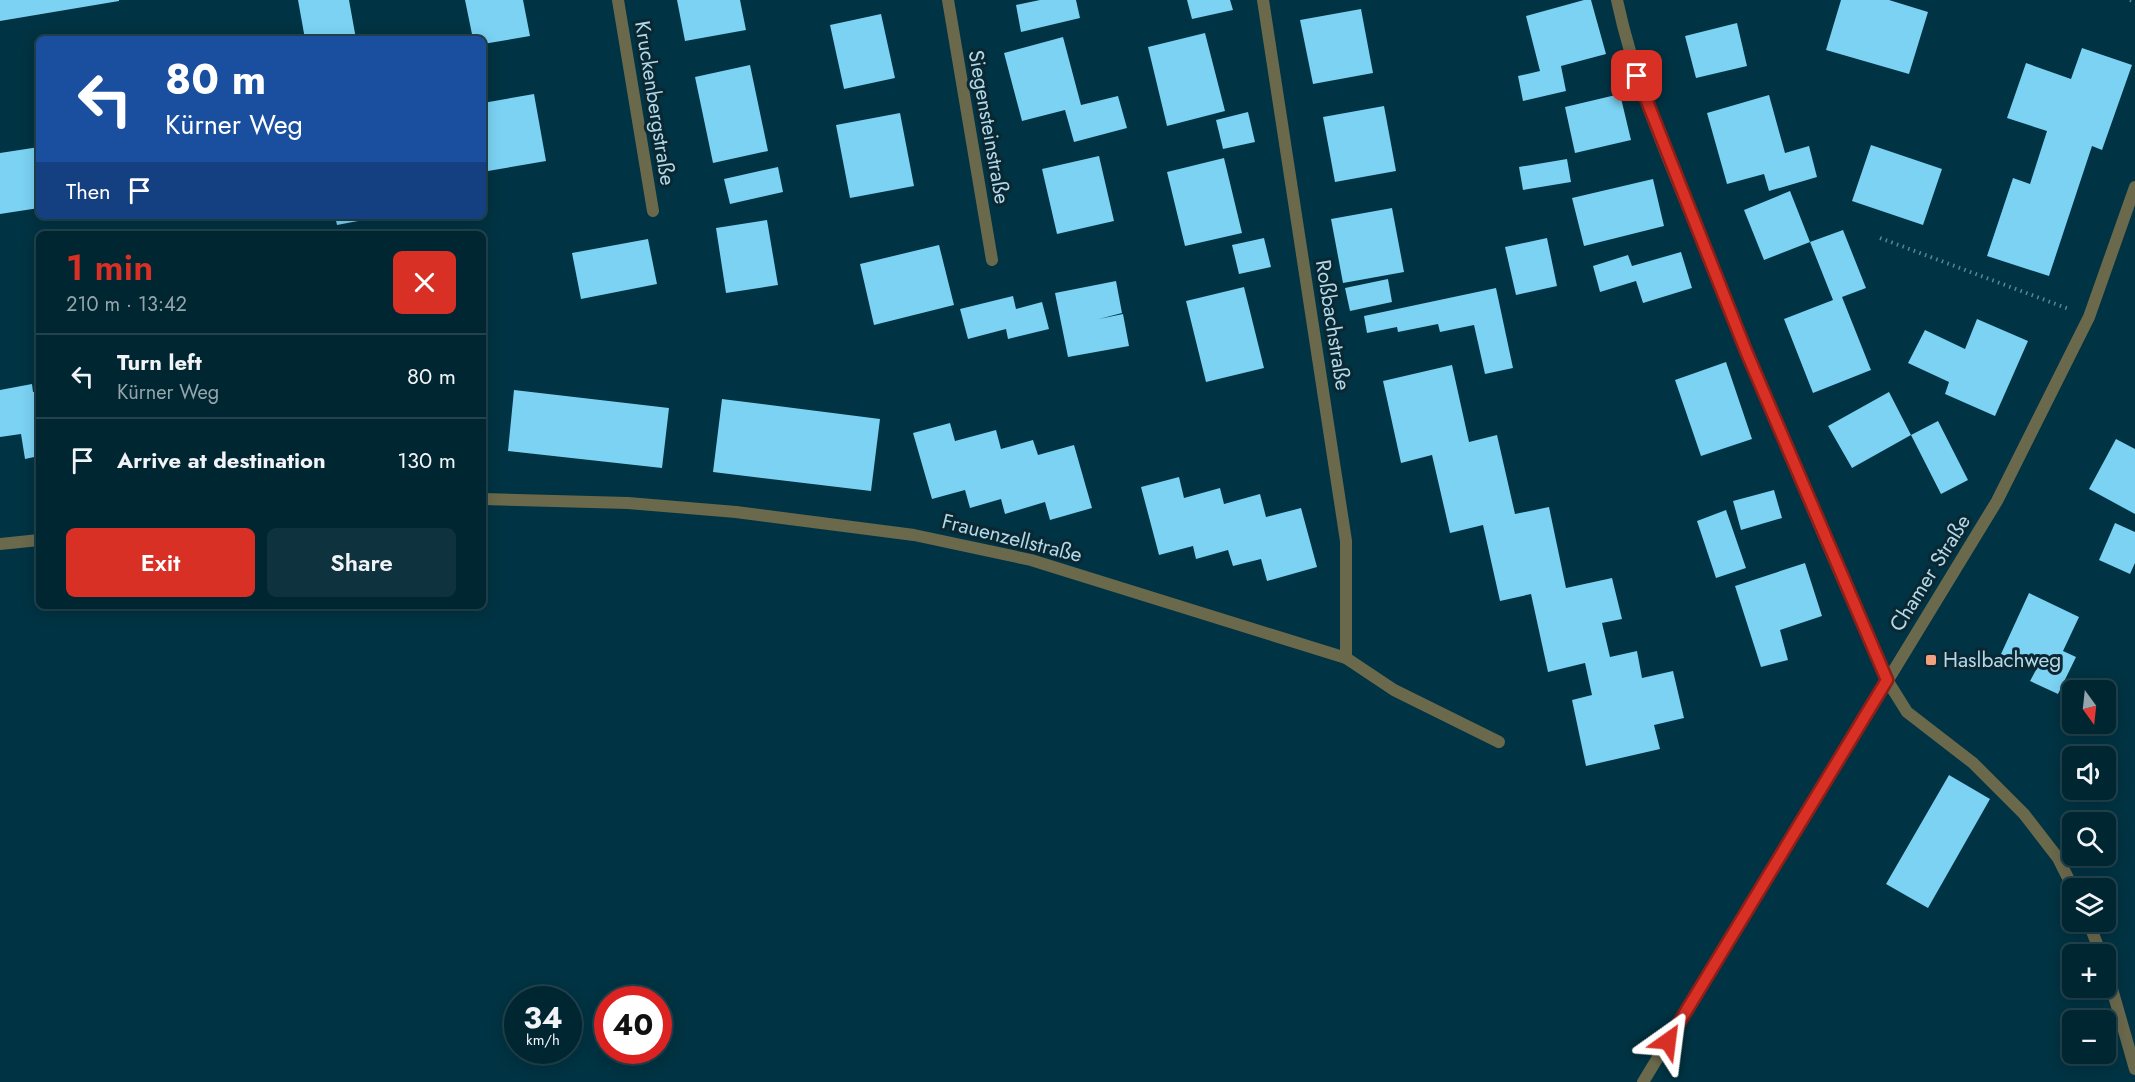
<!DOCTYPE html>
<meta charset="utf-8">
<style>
:root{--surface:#002632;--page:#0e323e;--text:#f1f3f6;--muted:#95a5ac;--line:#22434d;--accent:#d93025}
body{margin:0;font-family:Jost,sans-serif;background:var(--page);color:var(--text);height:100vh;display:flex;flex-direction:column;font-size:22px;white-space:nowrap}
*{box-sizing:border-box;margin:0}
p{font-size:20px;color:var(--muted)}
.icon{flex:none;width:33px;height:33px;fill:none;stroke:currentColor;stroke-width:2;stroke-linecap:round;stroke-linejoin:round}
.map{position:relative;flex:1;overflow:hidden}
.sheet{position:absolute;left:36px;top:231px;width:450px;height:378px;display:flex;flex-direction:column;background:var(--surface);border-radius:9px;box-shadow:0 3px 15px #0003,0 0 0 2px var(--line)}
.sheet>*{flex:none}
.hud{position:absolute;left:36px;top:36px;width:450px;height:183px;border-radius:9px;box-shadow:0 3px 15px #0003,0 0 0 2px var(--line);background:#1a4fa0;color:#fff;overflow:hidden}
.needle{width:39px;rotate:165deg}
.fabs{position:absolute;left:2062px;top:680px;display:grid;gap:12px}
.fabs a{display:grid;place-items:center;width:54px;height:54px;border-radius:9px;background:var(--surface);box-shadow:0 3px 15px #0003,0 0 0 2px var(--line);font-size:30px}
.speed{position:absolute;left:504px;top:986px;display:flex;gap:12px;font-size:30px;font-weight:700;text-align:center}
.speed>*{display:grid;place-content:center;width:78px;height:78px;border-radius:50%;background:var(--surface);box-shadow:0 3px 15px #0003,0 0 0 2px var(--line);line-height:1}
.speed small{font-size:15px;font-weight:400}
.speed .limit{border:9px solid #d22;background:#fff;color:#111}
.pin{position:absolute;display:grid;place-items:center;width:51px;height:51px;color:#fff;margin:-26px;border-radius:12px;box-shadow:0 3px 9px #0006}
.me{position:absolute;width:66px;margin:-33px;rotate:31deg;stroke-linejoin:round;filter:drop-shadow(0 0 4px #0008)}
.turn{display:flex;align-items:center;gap:21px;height:126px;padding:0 30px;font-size:27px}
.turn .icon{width:78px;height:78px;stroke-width:2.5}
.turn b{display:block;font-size:42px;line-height:51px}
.then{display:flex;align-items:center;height:57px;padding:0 30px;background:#0003;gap:12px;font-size:22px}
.round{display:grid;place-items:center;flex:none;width:63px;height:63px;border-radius:9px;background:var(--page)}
.summary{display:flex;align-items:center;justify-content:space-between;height:102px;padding:0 30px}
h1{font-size:36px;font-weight:600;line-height:45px;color:var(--accent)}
.cta{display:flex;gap:12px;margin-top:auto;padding:12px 30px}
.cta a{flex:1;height:69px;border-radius:9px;background:var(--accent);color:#fff;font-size:24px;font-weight:600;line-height:69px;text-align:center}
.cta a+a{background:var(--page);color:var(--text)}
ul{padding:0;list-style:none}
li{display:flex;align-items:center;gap:18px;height:84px;padding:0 30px;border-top:2px solid var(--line)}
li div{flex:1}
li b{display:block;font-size:22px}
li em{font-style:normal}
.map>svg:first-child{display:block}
.building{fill:#7bd2f3}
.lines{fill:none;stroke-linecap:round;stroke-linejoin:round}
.path{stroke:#598797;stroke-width:4;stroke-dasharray:1.5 4.5;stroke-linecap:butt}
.service{stroke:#6b694c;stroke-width:12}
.minor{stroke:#6b694c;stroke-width:12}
.tertiary{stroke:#6b694c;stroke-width:12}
.route-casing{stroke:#8d1f18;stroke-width:15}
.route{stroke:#d93025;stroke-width:10}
.poi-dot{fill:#f2a17e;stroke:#0b2731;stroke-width:2}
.labels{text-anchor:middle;stroke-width:6;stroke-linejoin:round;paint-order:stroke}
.street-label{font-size:21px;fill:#b1d9e9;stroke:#0b2731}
.poi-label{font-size:21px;fill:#b1d9e9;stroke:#0b2731;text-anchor:start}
</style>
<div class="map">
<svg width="2135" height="1082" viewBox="0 0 2135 1082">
<rect width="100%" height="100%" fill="#003343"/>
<!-- building -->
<path class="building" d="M0,0H119V1L0,21Z
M298,0H349L356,39H305Z
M465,0H523L530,36L483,44V39H473Z
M677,0H740L746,30L685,41Z
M1040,0H1076L1080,18L1021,32L1016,5Z
M1187,0H1230L1233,10L1192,19Z
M1584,0H1591L1606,54L1561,66L1566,91L1523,101L1518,76L1540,71L1526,16Z
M1841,0H1889L1928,12L1909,74L1826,50Z
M1361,9L1373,73L1313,84L1300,20Z
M881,14L895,78L844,89L830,25Z
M1737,23L1747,66L1696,78L1685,36Z
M1205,33L1225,111L1167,126L1148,47Z
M1063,37L1081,105L1118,96L1127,128L1074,142L1065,110L1022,121L1004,53Z
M2082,48L2132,65L2102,150L2092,146L2049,276L1987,256L2013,178L2030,184L2047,131L2007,118L2026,63L2071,79Z
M750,65L768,151L713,163L695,77Z
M534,94L546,161L488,171L483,140V103Z
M1620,94L1631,140L1575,153L1565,107Z
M1769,95L1785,153L1809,146L1817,177L1769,191L1764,174L1727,184L1707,113Z
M1384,106L1396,171L1335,182L1323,117Z
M1248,112L1255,142L1223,149L1216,120Z
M900,113L914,186L850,198L836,125Z
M1871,145L1942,169L1923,225L1852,201Z
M39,147V208L0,214V153Z
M1099,156L1114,221L1057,234L1042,169Z
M1224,158L1242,233L1185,246L1167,172Z
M1567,159L1571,182L1523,190L1519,167Z
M778,167L783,192L730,204L724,179Z
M1653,179L1664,226L1584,246L1572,198Z
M1790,191L1810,242L1764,260L1744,210Z
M1392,208L1404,272L1343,283L1331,219Z
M335,216H379V217L337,225Z
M767,220L778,285L726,293L716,228Z
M1843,230L1866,288L1842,297L1871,370L1813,393L1784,319L1833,300L1810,242Z
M1264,238L1271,267L1239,274L1232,245Z
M1547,238L1557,286L1516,295L1505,247Z
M648,239L657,284L581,299L572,253Z
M939,245L954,305L874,325L860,264Z
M1681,252L1692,288L1643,303L1636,281L1600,292L1593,266L1628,255L1632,266Z
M1388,279L1392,302L1350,311L1345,288Z
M1116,281L1122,313L1099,319L1123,314L1129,346L1068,357L1055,293Z
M1244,287L1264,368L1206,382L1186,301Z
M1496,288L1513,368L1485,374L1474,325L1440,332L1438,324L1398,332L1397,327L1367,333L1364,316Z
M1013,296L1016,309L1042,302L1049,329L1008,339L1006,329L968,339L960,309Z
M1977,319L2028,341L1995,416L1945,394L1949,382L1908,363L1925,330L1965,349Z
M1726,362L1752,439L1701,456L1675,380Z
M1452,365L1469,442L1497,435L1515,514L1549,507L1566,588L1612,578L1622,619L1602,623L1610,657L1637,651L1642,678L1673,671L1684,718L1654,725L1660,749L1586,766L1572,700L1592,695L1585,663L1548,672L1531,594L1500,601L1483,525L1450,533L1432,455L1401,463L1383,381Z
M32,384L33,392L39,391V456L25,459L21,434L0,437V390Z
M514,390L669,408L662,468L508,451Z
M1889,392L1911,435L1852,468L1828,426Z
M722,399L880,419L871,491L713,472Z
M1938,421L1968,480L1941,494L1911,435Z
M950,423L955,441L996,430L1001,449L1033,440L1038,455L1074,445L1092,508L1050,520L1045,502L1005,514L1001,499L970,508L965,490L932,499L913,433Z
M2116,439L2135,449V514L2089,489Z
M1179,477L1184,498L1220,488L1224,504L1260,494L1266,517L1301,508L1317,567L1267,581L1261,559L1233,566L1228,550L1196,559L1193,546L1159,555L1141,487Z
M1774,490L1782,518L1741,530L1733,501Z
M1726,510L1746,568L1716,578L1697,521Z
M2115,523L2135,532V563L2130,574L2099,560Z
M1805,563L1822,616L1780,630L1788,660L1761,667L1735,586Z
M2029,593L2079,617L2063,651L2076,657L2058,694L2030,681L2036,670L2001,654Z
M1949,775L1990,799L1928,908L1886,884Z"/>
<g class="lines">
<!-- path -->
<path class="path" d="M2130,0L2135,2
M1880,238L2069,309"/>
<!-- service -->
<path class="service" d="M1346,658L1394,690L1499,742"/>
<!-- minor -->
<path class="minor" d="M618,0L653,211
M948,0L992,260
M1617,0C1637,94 1678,181 1713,269C1769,407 1826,545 1887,680L1907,712L1973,763L2024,814L2058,858L2073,888
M483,499L628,503L736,512L914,535L1031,560L1346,658V541L1263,0
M0,544L39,540
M2088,921L2101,954
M2106,968L2135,1069"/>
<!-- tertiary -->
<path class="tertiary" d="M1643,1082L1997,501L2089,317L2135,187"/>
</g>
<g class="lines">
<defs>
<path id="route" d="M1637,76L1746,351L1887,680L1668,1041"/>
</defs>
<!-- route casing -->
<use href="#route" class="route-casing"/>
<!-- route -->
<use href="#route" class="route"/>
</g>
<!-- markers -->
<rect class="poi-dot" x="1925" y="654" width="12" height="12" rx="3"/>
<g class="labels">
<!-- street labels -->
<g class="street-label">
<text transform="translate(655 103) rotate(81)" y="7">Kruckenbergstraße</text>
<text transform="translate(989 127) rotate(80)" y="7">Siegensteinstraße</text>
<text transform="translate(1333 325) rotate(81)" y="7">Roßbachstraße</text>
<text transform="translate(1012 538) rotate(14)" y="7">Frauenzellstraße</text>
<text transform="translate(1930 573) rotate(-58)" y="7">Chamer Straße</text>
</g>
<!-- poi labels -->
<g class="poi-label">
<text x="1943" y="667">Haslbachweg</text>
</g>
</g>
</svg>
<div class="fabs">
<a><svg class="needle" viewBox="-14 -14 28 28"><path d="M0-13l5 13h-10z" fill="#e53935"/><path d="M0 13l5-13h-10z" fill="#95a5ac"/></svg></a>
<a><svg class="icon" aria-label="sound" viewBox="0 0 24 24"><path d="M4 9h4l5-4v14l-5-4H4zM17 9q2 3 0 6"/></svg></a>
<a><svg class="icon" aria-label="search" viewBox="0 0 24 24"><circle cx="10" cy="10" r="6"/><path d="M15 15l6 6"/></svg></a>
<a><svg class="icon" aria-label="layers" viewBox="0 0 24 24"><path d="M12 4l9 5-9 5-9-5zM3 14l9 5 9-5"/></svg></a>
<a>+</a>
<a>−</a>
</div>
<div class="speed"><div>34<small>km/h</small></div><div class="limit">40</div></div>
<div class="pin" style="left:1637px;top:76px;background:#d93025"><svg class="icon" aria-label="arrive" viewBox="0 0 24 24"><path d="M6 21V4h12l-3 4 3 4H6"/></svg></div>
<svg class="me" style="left:1668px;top:1041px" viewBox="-20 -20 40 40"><path d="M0-17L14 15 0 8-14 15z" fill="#d93025" stroke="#fff" stroke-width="4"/></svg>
<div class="hud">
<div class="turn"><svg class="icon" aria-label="left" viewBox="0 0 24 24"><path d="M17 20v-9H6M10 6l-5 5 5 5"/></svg><div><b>80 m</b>Kürner Weg</div></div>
<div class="then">Then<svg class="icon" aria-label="arrive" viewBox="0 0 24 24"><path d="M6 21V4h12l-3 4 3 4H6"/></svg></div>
</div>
<section class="sheet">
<div class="summary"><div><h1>1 min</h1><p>210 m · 13:42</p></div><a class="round" style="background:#d93025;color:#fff"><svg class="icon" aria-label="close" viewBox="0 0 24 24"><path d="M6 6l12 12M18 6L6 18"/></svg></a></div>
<ul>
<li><svg class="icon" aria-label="left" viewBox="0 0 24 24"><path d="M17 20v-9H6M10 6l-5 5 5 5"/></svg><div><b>Turn left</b><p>Kürner Weg</p></div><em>80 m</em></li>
<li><svg class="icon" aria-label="arrive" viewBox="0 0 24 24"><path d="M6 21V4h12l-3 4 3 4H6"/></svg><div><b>Arrive at destination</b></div><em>130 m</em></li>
</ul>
<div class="cta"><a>Exit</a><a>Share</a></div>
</section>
</div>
